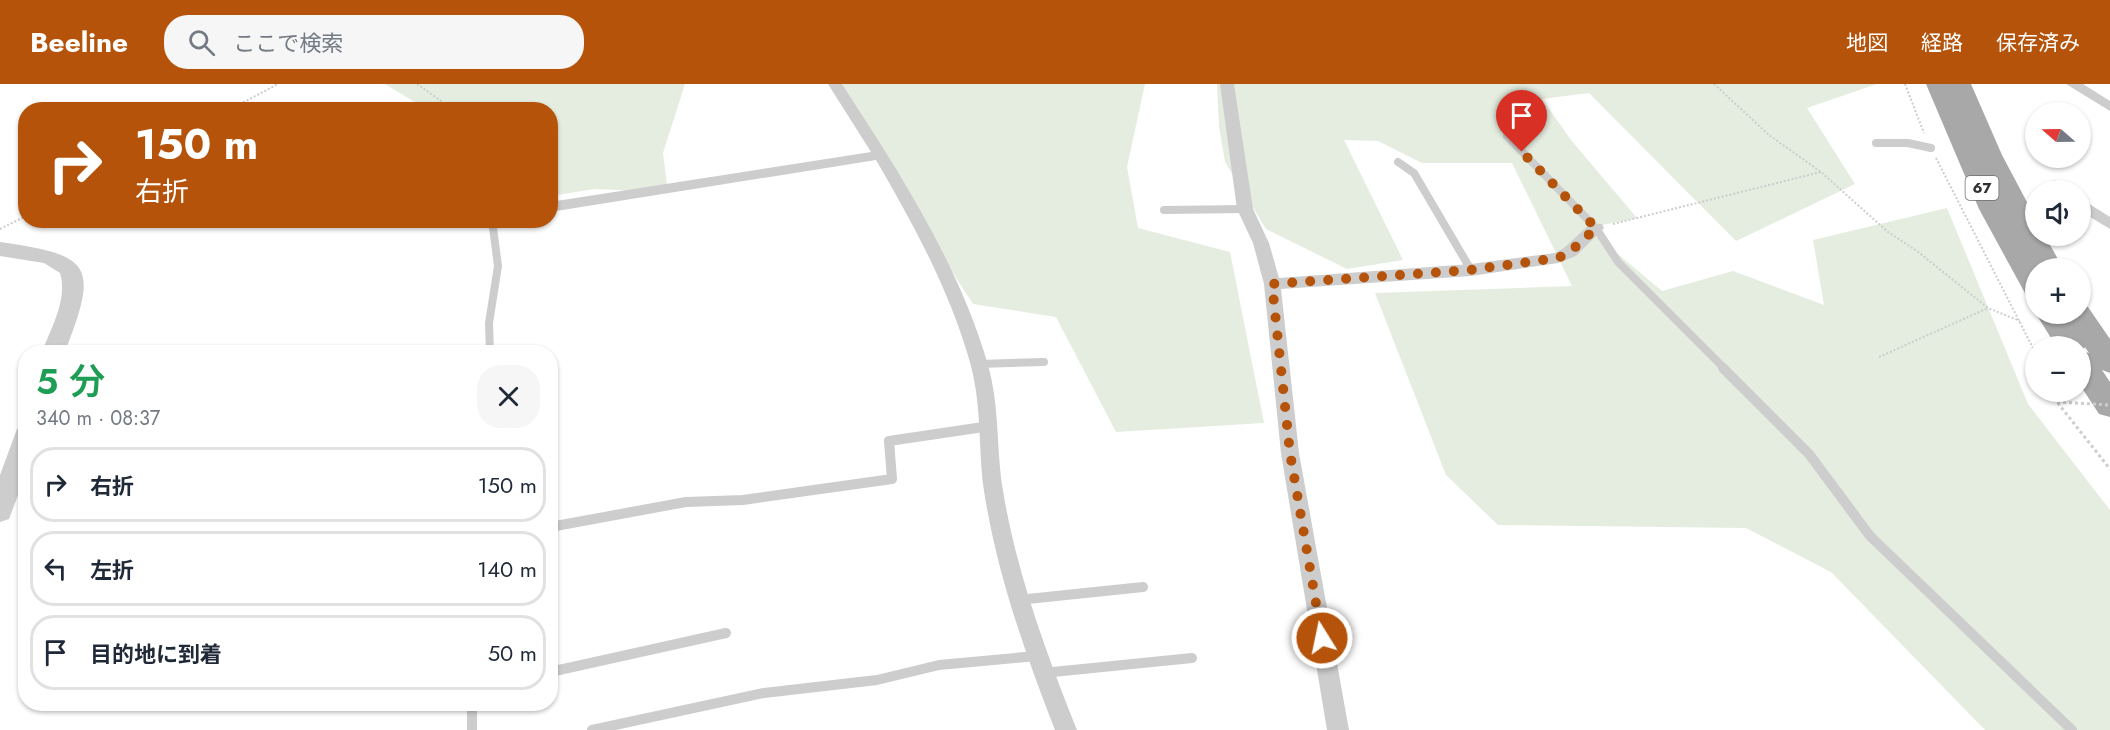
<!DOCTYPE html>
<html lang="ja">
<meta charset="utf-8">
<style>
:root{--surface:#fff;--page:#f6f6f7;--text:#1f2937;--muted:#747a83;--line:#e0e1e3;--accent:#b45309}
body{margin:0;font-family:Jost,"Noto Sans JP",sans-serif;background:var(--page);color:var(--text);height:100vh;display:flex;flex-direction:column;font-size:22px;white-space:nowrap}
*{box-sizing:border-box;margin:0}
p{font-size:20px;color:var(--muted)}
.icon{flex:none;width:33px;height:33px;fill:none;stroke:currentColor;stroke-width:2;stroke-linecap:round;stroke-linejoin:round}
.map{position:relative;flex:1;overflow:hidden}
.drawer{position:absolute;left:18px;top:261px;width:540px;height:366px;display:flex;flex-direction:column;background:var(--surface);border-radius:24px;box-shadow:0 2px 4px #0004}
.drawer>*{flex:none}
.top-card{position:absolute;left:18px;top:18px;width:540px;height:126px;border-radius:24px;box-shadow:0 2px 4px #0004;background:#b45309;color:#fff;overflow:hidden}
.needle{width:39px;rotate:290deg}
.tools{position:absolute;left:2025px;top:18px;display:grid;gap:12px}
.tools a{display:grid;place-items:center;width:66px;height:66px;border-radius:50%;background:var(--surface);box-shadow:0 2px 4px #0004;font-size:30px}
.pin{position:absolute;display:grid;place-items:center;width:51px;height:51px;color:#fff;margin:-62px -26px;border-radius:50% 50% 50% 0;rotate:-45deg;box-shadow:0 0 6px #0007}
.pin .icon{rotate:45deg}
.me{position:absolute;width:66px;margin:-33px;rotate:350deg;stroke-linejoin:round;filter:drop-shadow(0 0 4px #0008)}
.turn{display:flex;align-items:center;gap:21px;height:126px;padding:0 18px;font-size:27px}
.turn .icon{width:78px;height:78px;stroke-width:2.5}
.turn b{display:block;font-size:42px;line-height:51px}
.round{display:grid;place-items:center;flex:none;width:63px;height:63px;border-radius:24px;background:var(--page)}
.headline{display:flex;align-items:center;justify-content:space-between;height:102px;padding:0 18px}
h1{font-size:36px;font-weight:600;line-height:45px;color:#1e9e55}
ul{padding:0;list-style:none}
li{display:flex;align-items:center;gap:18px;height:75px;margin:0 12px 9px;padding:0 6px;border:3px solid var(--line);border-radius:24px}
li div{flex:1}
li b{display:block;font-size:22px}
li em{font-style:normal}
header{display:flex;align-items:center;gap:36px;box-sizing:border-box;height:84px;padding:0 30px;background:var(--accent);color:#fff}
header strong{font-size:28px}
nav{display:flex;gap:33px;margin-inline-start:auto;font-size:21px}
.search{width:420px;height:54px;background:var(--page);display:flex;align-items:center;gap:15px;box-sizing:border-box;padding:0 21px;border-radius:24px;color:var(--muted);font-size:22px}
.map>svg:first-child{display:block}
.green{fill:#e4eddf}
.lines{fill:none;stroke-linecap:round;stroke-linejoin:round}
.path-far1{stroke:#cdcdcd;stroke-width:2;stroke-dasharray:2 2;stroke-linecap:butt}
.path{stroke:#cdcdcd;stroke-width:3;stroke-dasharray:3 3;stroke-linecap:butt}
.service-far1{stroke:#cdcdcd;stroke-width:8}
.service{stroke:#cdcdcd;stroke-width:10}
.minor{fill:#cdcdcd;fill-rule:evenodd}
.tertiary{fill:#cdcdcd;fill-rule:evenodd}
.primary{fill:#a8a8a8;fill-rule:evenodd}
.path-bridge{stroke:#cdcdcd;stroke-width:3;stroke-dasharray:3 3;stroke-linecap:butt}
.route{stroke:#b45309;stroke-width:10;stroke-dasharray:0 18}
.labels{text-anchor:middle;stroke-width:6;stroke-linejoin:round;paint-order:stroke}
.shield{fill:#fff;stroke:#6e6e6e;stroke-width:1.5}
.shield-label{font-size:15px;font-weight:bold;fill:#303030}
</style>
<header>
<strong>Beeline</strong>
<div class="search"><svg class="icon" aria-label="search" viewBox="0 0 24 24"><circle cx="10" cy="10" r="6"/><path d="M15 15l6 6"/></svg>ここで検索</div>
<nav><a>地図</a><a>経路</a><a>保存済み</a></nav>
</header>
<div class="map">
<svg width="2110" height="646" viewBox="0 0 2110 646">
<rect width="100%" height="100%" fill="#fff"/>
<!-- green -->
<path class="green" d="M385,0H685L663,69L668,108L595,105L551,112L550,26L426,25Z
M841,0H1145L1127,83L1138,144L1230,168L1264,339L1116,348L1056,233L973,220L896,101Z
M1217,0H1877L1807,24L1855,100L1736,157L1589,9L1542,15L1571,56L1637,134L1587,144L1662,207L1733,187L1824,221L1813,156L1947,124L2028,320L2110,426V646H1985L1831,488L1746,444L1498,441L1446,391L1375,209L1572,202L1512,79H1422L1378,57L1344,56L1403,176L1347,185L1266,145L1225,78L1219,43Z"/>
<g class="lines">
<!-- path-far1 -->
<path class="path-far1" d="M417,0L454,26
M1714,0L1769,51L1821,88L1888,148L1917,167L1988,224L2020,237
M1905,0L1924,49
M229,26L278,0
M1936,74L2036,270
M1613,140L1821,88
M0,145L26,132
M1879,273L1988,224"/>
<!-- path -->
<path class="path" d="M2053,308L2057,318L2110,385"/>
<!-- service-far1 -->
<path class="service-far1" d="M1507,52L1596,144L1618,178L1725,285
M1876,59H1908L1931,64
M1398,78L1414,89L1471,186
M1164,126L1245,125
M490,268L489,239L498,182L492,136
M979,280L1044,278"/>
<!-- service -->
<path class="service" d="M1723,284L1809,370L1870,452L2072,646
M550,443L686,418L743,416L892,395L889,357L990,342
M1018,516L1143,503
M550,588L726,549
M1043,589L1192,574
M472,620V646
M592,646L764,609L877,596L939,581L1036,572"/>
<!-- minor -->
<path class="minor" d="M828,0H842C899,88 958,178 988,281C1000,324 996,364 1003,407C1017,490 1046,569 1077,646H1055C1025,569 997,490 984,407C978,364 982,325 971,282C951,209 914,141 876,76L550,128V118L871,68Z
M1220,0H1234L1253,125L1269,159L1279,194L1471,180L1555,169L1564,164L1590,140H1602L1604,144L1576,172L1558,179L1471,192L1281,205L1299,369L1349,646H1327L1281,369L1264,200L1253,159L1237,125Z
M2066,0H2083L2110,17V27Z
M2055,96L2067,103L2069,106L2050,104L2047,101L2050,98Z
M2080,114L2110,133V145L2080,127Z"/>
<!-- tertiary -->
<path class="tertiary" d="M0,158C92,171 99,181 65,268H42C51,244 68,215 60,189L44,179L0,172Z
M26,343V390L9,435L0,438V391L17,345Z"/>
<!-- primary -->
<path class="primary" d="M1926,0H1971L2002,71L2036,135V152H2045L2063,184H2036V213L2026,211L1979,125Z
M2080,221L2088,223L2110,255V289L2102,286L2110,298V333L2099,330L2080,301V262H2056L2036,230H2080ZM2085,263L2089,269L2082,267Z"/>
<!-- path-bridge -->
<path class="path-bridge" d="M2057,318L2110,321"/>
</g>
<g class="lines">
<!-- route -->
<path class="route" d="M1322,554L1290,369L1272,200L1470,186L1558,174L1570,168L1596,144L1522,68"/>
</g>
<g class="labels">
<!-- shield labels -->
<rect class="shield" x="1965.5" y="92" width="33" height="24" rx="4.5"/>
<g class="shield-label">
<text x="1982" y="109">67</text>
</g>
</g>
</svg>
<div class="tools">
<a><svg class="needle" viewBox="-14 -14 28 28"><path d="M0-13l5 13h-10z" fill="#e53935"/><path d="M0 13l5-13h-10z" fill="#747a83"/></svg></a>
<a><svg class="icon" aria-label="sound" viewBox="0 0 24 24"><path d="M4 9h4l5-4v14l-5-4H4zM17 9q2 3 0 6"/></svg></a>
<a>+</a>
<a>−</a>
</div>
<div class="pin" style="left:1522px;top:68px;background:#d93025"><svg class="icon" aria-label="arrive" viewBox="0 0 24 24"><path d="M6 21V4h12l-3 4 3 4H6"/></svg></div>
<svg class="me" style="left:1322px;top:554px" viewBox="-20 -20 40 40"><circle r="17" fill="#b45309" stroke="#fff" stroke-width="3"/><path d="M0-11L8 9 0 5-8 9z" fill="#fff"/></svg>
<div class="top-card">
<div class="turn"><svg class="icon" aria-label="right" viewBox="0 0 24 24"><path d="M7 20v-9h11M14 6l5 5-5 5"/></svg><div><b>150 m</b>右折</div></div>
</div>
<section class="drawer">
<div class="headline"><div><h1>5 分</h1><p>340 m · 08:37</p></div><a class="round"><svg class="icon" aria-label="close" viewBox="0 0 24 24"><path d="M6 6l12 12M18 6L6 18"/></svg></a></div>
<ul>
<li><svg class="icon" aria-label="right" viewBox="0 0 24 24"><path d="M7 20v-9h11M14 6l5 5-5 5"/></svg><div><b>右折</b></div><em>150 m</em></li>
<li><svg class="icon" aria-label="left" viewBox="0 0 24 24"><path d="M17 20v-9H6M10 6l-5 5 5 5"/></svg><div><b>左折</b></div><em>140 m</em></li>
<li><svg class="icon" aria-label="arrive" viewBox="0 0 24 24"><path d="M6 21V4h12l-3 4 3 4H6"/></svg><div><b>目的地に到着</b></div><em>50 m</em></li>
</ul>
</section>
</div>
